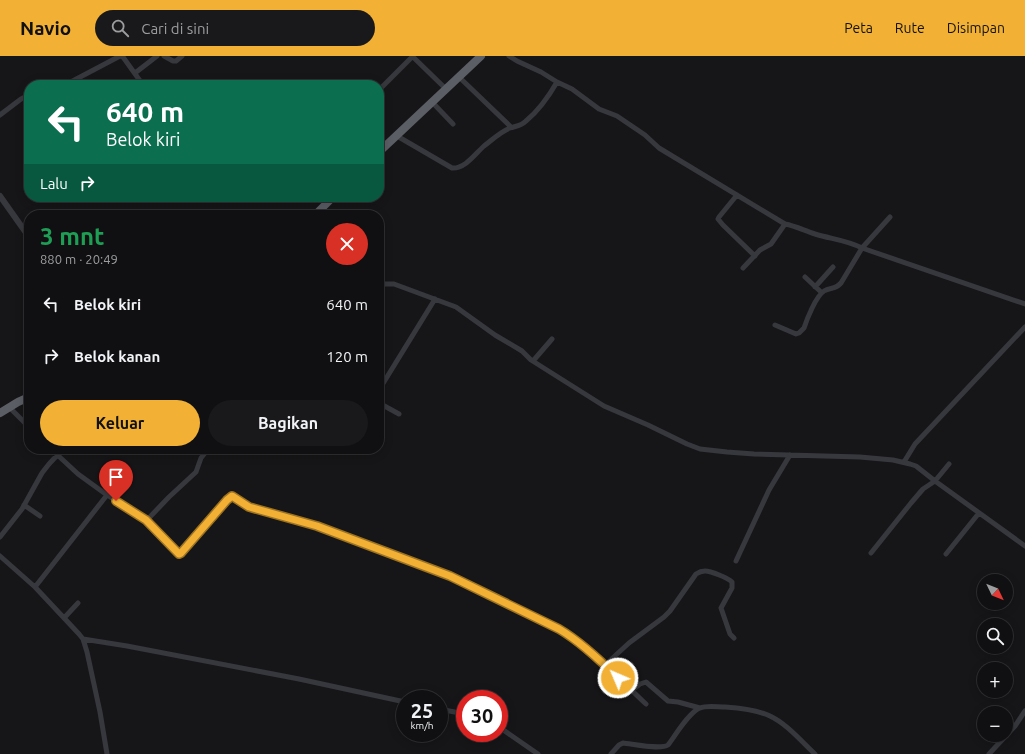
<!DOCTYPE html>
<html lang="id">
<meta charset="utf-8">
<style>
:root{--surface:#101012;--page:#19191b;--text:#f1f3f6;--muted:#9c9d9f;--line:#303032;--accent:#f2b134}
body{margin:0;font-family:Ubuntu,sans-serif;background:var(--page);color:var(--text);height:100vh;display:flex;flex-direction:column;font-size:15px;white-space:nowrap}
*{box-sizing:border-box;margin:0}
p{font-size:13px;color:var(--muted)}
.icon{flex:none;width:22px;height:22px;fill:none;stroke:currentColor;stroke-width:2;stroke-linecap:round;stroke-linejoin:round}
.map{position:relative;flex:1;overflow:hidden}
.details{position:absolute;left:24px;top:154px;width:360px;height:244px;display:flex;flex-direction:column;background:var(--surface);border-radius:16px;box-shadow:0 2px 10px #0003,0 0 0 1px var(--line)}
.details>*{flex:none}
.hud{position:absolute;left:24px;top:24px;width:360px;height:122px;border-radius:16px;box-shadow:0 2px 10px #0003,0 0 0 1px var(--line);background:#0b6e4f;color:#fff;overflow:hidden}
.needle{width:26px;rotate:133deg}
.fabs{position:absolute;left:977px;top:518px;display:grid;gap:8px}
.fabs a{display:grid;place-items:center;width:36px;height:36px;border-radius:50%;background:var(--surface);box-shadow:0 2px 10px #0003,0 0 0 1px var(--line);font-size:20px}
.speed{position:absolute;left:396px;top:634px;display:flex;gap:8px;font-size:20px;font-weight:700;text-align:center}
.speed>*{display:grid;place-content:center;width:52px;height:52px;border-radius:50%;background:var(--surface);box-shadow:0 2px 10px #0003,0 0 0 1px var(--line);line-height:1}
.speed small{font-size:10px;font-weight:400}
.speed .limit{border:6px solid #d22;background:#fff;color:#111}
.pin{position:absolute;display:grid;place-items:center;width:34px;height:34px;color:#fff;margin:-41px -17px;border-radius:50% 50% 50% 0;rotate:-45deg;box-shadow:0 0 4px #0007}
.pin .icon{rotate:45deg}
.me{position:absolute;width:44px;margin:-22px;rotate:315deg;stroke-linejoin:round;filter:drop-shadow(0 0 3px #0008)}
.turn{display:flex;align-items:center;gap:14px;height:84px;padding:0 16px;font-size:18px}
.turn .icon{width:52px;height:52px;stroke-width:2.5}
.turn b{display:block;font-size:28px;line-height:34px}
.then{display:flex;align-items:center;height:38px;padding:0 16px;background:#0003;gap:8px;font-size:15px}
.round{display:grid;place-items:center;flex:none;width:42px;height:42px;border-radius:21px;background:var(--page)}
.summary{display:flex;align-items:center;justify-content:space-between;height:68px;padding:0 16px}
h1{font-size:24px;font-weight:600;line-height:30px;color:#1e9e55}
.primary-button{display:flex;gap:8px;margin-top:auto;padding:8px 16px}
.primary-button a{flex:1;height:46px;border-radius:24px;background:var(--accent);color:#111;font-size:16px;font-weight:600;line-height:46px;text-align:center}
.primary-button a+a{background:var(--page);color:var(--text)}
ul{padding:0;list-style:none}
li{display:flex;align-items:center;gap:12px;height:52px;padding:0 16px}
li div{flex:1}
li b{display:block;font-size:15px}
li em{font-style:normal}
header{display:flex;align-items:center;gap:24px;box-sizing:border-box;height:56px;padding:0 20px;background:var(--accent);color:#111}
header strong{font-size:19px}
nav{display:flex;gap:22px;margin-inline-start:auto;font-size:14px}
.search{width:280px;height:36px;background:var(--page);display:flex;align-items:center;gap:10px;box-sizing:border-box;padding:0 14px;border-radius:22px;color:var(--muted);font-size:15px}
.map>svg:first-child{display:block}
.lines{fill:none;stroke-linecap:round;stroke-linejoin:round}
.minor{stroke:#37383d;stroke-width:5}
.tertiary{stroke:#37383d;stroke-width:6}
.trunk{stroke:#5b5e65;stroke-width:8}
.route-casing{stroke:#9d7322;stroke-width:10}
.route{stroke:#f2b134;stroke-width:7}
</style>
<header>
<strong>Navio</strong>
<div class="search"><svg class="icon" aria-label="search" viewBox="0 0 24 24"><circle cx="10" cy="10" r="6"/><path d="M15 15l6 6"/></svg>Cari di sini</div>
<nav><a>Peta</a><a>Rute</a><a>Disimpan</a></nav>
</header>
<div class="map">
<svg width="1025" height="698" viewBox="0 0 1025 698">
<rect width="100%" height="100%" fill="#161618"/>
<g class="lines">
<!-- minor -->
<path class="minor" d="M164,0L173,5H176L182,0
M412,0L446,33
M509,0L517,5L541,16L557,26L572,33L599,53L617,60L645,79L659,92L785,168C796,170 805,175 815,178C831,183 847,184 862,192L1025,248
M135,17L157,0
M459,21L511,71
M65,29L120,0L123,1L143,29
M379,34L413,0
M432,46L453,68
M0,59L21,43L29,39
M397,80L452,112C465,113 475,98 484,90C492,84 500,76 510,72C516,70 521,70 526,65C538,55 549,40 557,26
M737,139L719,161L718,163L723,169L755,200
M87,156L93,159
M743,212L760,194L771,188L785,168
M805,221L821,236
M379,228H394L456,251L495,279L522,295L531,304L604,350L648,369L687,388L700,393L727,396L754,398L860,401L893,404L910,408L916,410L935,425L1025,490
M815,231L833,211
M775,269L796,278L799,277L804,272C807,263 816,240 824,235C830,231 835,234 841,227L862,192L890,161
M533,305L552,283
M379,334L435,243
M379,347L399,358
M9,351L29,371
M51,393L78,418L107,439L147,464L179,498L181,497L227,445L232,440L249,451L317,470L450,520L559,573C592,592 618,622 646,648
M904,406L915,388L1025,271
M24,449L40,460
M147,464L169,441L196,416L201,402L208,393
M0,481L22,453L42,417L49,408L63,393
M871,497L911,447L923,433L935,425L949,408
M946,498L979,457
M0,500L35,531L107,439
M736,505L769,434L790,399
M35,531L79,578L83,583L87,596L100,656L107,698
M64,562L78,547
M83,583L127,590L299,623L405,646
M605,609L629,587L664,561L670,555L696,518C699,516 702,515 705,515C711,515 728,522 732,526V532L721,552L730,578L734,582
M631,635L640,628L646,626L668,645L678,646L700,652
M439,653L465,658
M499,671L538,698
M611,698L619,689L623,687C633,688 660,694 668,689C675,680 689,656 700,652C707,649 717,651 725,651C739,652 758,654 770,660C787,668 801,685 815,698
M989,698L1015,670L1025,655"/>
<!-- tertiary -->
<path class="tertiary" d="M0,140L29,181"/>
<!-- trunk -->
<path class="trunk" d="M379,96L446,33L481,0
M315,159L333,141
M0,357L18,346L29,341"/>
</g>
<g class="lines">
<defs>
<path id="route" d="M116,445L146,464L179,498L181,497L227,444L232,440L249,451L317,470L450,520L559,573C581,586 600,604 618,622"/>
</defs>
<!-- route casing -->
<use href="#route" class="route-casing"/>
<!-- route -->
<use href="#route" class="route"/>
</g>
</svg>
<div class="fabs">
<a><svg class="needle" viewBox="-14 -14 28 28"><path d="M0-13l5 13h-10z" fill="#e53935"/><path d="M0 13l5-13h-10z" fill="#9c9d9f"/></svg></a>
<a><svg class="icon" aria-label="search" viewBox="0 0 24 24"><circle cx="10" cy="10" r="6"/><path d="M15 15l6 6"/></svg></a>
<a>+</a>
<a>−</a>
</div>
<div class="speed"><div>25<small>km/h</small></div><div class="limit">30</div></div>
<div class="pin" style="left:116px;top:445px;background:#d93025"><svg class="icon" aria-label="arrive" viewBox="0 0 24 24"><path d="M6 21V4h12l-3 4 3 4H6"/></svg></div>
<svg class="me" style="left:618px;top:622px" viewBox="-20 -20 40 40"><circle r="17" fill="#f2b134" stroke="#fff" stroke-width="3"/><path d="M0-11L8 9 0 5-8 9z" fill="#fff"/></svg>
<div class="hud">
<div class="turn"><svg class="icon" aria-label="left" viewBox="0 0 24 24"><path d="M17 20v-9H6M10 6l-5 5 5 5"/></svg><div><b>640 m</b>Belok kiri</div></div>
<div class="then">Lalu<svg class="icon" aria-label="right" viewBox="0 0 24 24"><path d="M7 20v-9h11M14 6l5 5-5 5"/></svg></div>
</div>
<section class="details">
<div class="summary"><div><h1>3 mnt</h1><p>880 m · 20:49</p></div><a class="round" style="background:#d93025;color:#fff"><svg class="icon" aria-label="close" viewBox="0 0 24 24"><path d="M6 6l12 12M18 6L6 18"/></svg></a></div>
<ul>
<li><svg class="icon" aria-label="left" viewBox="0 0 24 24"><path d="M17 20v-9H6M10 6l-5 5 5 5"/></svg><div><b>Belok kiri</b></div><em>640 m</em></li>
<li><svg class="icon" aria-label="right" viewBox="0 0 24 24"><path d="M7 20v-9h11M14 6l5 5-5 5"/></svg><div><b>Belok kanan</b></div><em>120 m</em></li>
</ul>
<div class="primary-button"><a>Keluar</a><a>Bagikan</a></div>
</section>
</div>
